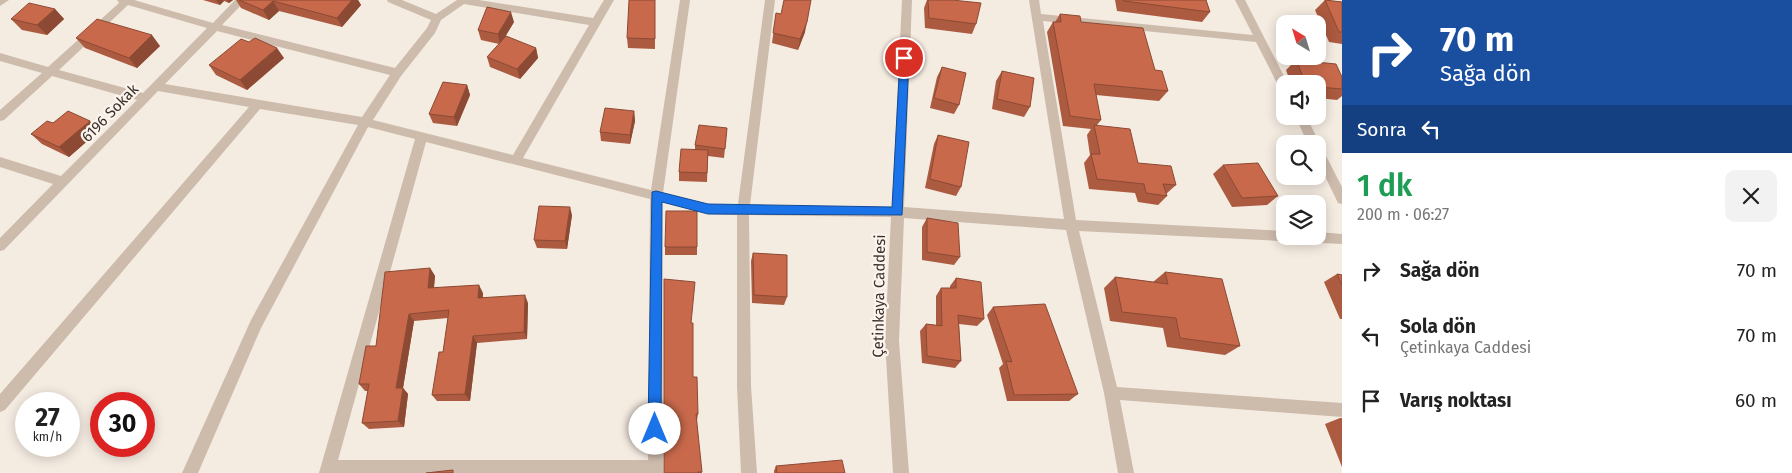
<!DOCTYPE html>
<html lang="tr">
<meta charset="utf-8">
<style>
:root{--surface:#fff;--page:#f2f2f2;--text:#222;--muted:#767676}
body{margin:0;font-family:"Fira Sans",sans-serif;background:var(--page);color:var(--text);height:100vh;display:flex;flex-direction:column;font-size:19px;white-space:nowrap}
*{box-sizing:border-box;margin:0}
p{font-size:16px;color:var(--muted)}
.icon{flex:none;width:28px;height:28px;fill:none;stroke:currentColor;stroke-width:2;stroke-linecap:round;stroke-linejoin:round}
.map{position:relative;flex:1;overflow:hidden}
.sheet{display:flex;flex-direction:column;background:var(--surface);width:450px}
.sheet>*{flex:none}
.guide{background:#1a4fa0;color:#fff;overflow:hidden}
.needle{width:32px;rotate:322deg}
.fabs{position:absolute;left:1276px;top:15px;display:grid;gap:10px}
.fabs a{display:grid;place-items:center;width:50px;height:50px;border-radius:10px;background:var(--surface);box-shadow:0 2px 12px #0003;font-size:25px}
.speed{position:absolute;left:15px;top:392px;display:flex;gap:10px;font-size:25px;font-weight:700;text-align:center}
.speed>*{display:grid;place-content:center;width:65px;height:65px;border-radius:50%;background:var(--surface);box-shadow:0 2px 12px #0003;line-height:1}
.speed small{font-size:12px;font-weight:400}
.speed .limit{border:8px solid #d22;background:#fff;color:#111}
.pin{position:absolute;display:grid;place-items:center;width:42px;height:42px;color:#fff;margin:-21px;border:2px solid #fff;border-radius:50%;box-shadow:0 1px 5px #0007}
.me{position:absolute;width:55px;margin:-28px;rotate:0deg;stroke-linejoin:round;filter:drop-shadow(0 0 4px #0008)}
.turn{display:flex;align-items:center;gap:18px;height:105px;padding:0 15px;font-size:22px}
.turn .icon{width:65px;height:65px;stroke-width:2.5}
.turn b{display:block;font-size:35px;line-height:42px}
.then{display:flex;align-items:center;height:48px;padding:0 15px;background:#0003;gap:10px;font-size:19px}
.round{display:grid;place-items:center;flex:none;width:52px;height:52px;border-radius:10px;background:var(--page)}
.summary{display:flex;align-items:center;justify-content:space-between;height:85px;padding:0 15px}
h1{font-size:30px;font-weight:600;line-height:38px;color:#1e9e55}
ul{padding:0;list-style:none}
li{display:flex;align-items:center;gap:15px;height:65px;padding:0 15px}
li div{flex:1}
li b{display:block;font-size:19px}
li em{font-style:normal}
main{display:flex;flex:1;min-height:0}
.map>svg:first-child{display:block}
.lines{fill:none;stroke-linecap:round;stroke-linejoin:round}
.minor{fill:#cdbbac;fill-rule:evenodd}
.wall{fill:#ac5a40}
.shaded-wall{fill:#8c4a34}
.building{fill:#c8694b;stroke:#8c4a34}
.route{fill:#1a73e8;stroke:#114b97}
.labels{text-anchor:middle;stroke-width:4.5;stroke-linejoin:round;paint-order:stroke}
.street-label{font-size:15px;fill:#3b302b;stroke:#fbf5ee}
</style>
<main>
<div class="map">
<svg width="1342" height="473" viewBox="0 0 1342 473">
<rect width="100%" height="100%" fill="#f4ebe1"/>
<g class="lines">
<!-- minor -->
<path class="minor" d="M0,0H9L0,6Z
M117,0H134L213,23L235,0H246L222,25L395,68L427,28L431,20L388,2L387,0H402L436,14L457,0H479L593,18L604,0H614L523,158L651,190L680,0H690L663,193L708,204H738L765,0H775L750,205L892,207L902,0H912L904,207L1064,219L1029,0H1039L1041,14L1253,35L1235,0H1245L1288,84H1285V92L1281,91L1256,42L1043,21L1076,220L1285,231V236H1318V232L1342,234V244L1079,231L1117,387L1342,403V417L1120,400L1134,473H1118L1104,393L1066,230L904,218L899,341L909,473H893L885,341L891,217L749,215L751,386L757,473H741L737,386V215L708,214L662,202L663,473H319L415,139L368,127L261,328L198,473H182L251,320L358,125L260,109L5,410L0,412V394L249,107L158,91L4,250L0,251V238L53,184L0,167V157L61,176L137,100L52,76L4,120L0,121V110L42,73L0,61V53L48,67L119,3ZM464,4L589,25L513,155L373,120L401,76L435,33L441,20ZM128,5L207,28L143,93L59,70ZM217,31L390,75L362,117L165,84ZM426,142L650,199L648,460H338Z
M1295,116H1306L1320,144L1318,147L1322,148L1342,187V204L1338,203L1318,162V144H1308Z"/>
</g>
<!-- wall -->
<path class="wall" d="M203,0H233L229,3L224,1L220,5Z
M236,0H358L361,5L342,27L279,11L269,20L241,8Z
M655,0V49L628,48L627,38Z
M927,0H952L976,24L972,34L925,28L924,8Z
M1115,0H1206L1210,12L1202,22L1117,11Z
M1325,0L1342,2V44L1329,42L1315,10Z
M55,9L64,19L47,35L22,30L11,19Z
M776,13L805,32L798,50L772,43Z
M1060,14L1081,22L1155,70L1168,91L1159,101L1096,95L1101,120L1097,125L1138,163L1176,185L1166,194L1167,196L1158,205L1138,202L1135,193L1089,189L1084,163L1090,155L1087,135L1091,129L1063,126L1047,32L1053,22H1055Z
M514,22L504,39L536,48L538,58L520,79L490,67L487,57L499,44L481,40L478,30Z
M76,38L160,46L137,68L85,48Z
M284,58L247,90L216,75L209,65Z
M1296,60L1342,77V96L1337,100L1318,98V84H1291L1286,70Z
M942,67L959,105L954,114L930,108L937,77Z
M1002,71L1030,107L1024,117L992,109L996,81Z
M467,85L470,95L457,126L433,123L429,114Z
M634,111L635,121L630,144L601,141L600,132Z
M53,123L100,130L69,157L42,144L31,134Z
M727,128L724,158L708,156L707,182L679,181V172L695,149V145Z
M938,135L961,187L956,196L925,188L934,144Z
M1223,165L1278,196L1267,205L1232,207L1213,174Z
M572,215L567,249L537,248L534,240Z
M927,218L960,257L954,265L922,260V227Z
M665,247H697V255H665Z
M753,253L787,297L784,305L752,303L751,261Z
M430,268L435,276L434,288L483,293V298L528,303L527,339L477,343L470,401H437L432,395L443,352L448,318L414,321L403,388L408,394L404,427L369,429L362,423L368,391H365L359,384L376,346Z
M1165,272L1240,346L1225,355L1167,347L1163,328L1110,321L1104,288L1115,277L1153,282Z
M1337,274L1342,275V319H1340L1324,282Z
M956,278L984,319L977,326L959,324L961,361L955,368L922,363L920,331L926,324L936,325V296L941,288H950V286Z
M993,307L1078,394L1069,401H1007L999,368L1003,364L987,315Z
M691,323L693,377L698,414L697,420H696L702,473H664Z
M1340,418H1342V467L1325,424Z
M776,466L845,473H774V471Z"/>
<!-- shaded-wall -->
<path class="shaded-wall" d="M216,0H223L224,1L220,5Z
M227,0H233L229,3Z
M352,0H358L361,5L342,27L337,18Z
M273,1L279,11L269,20L263,10Z
M55,9L64,19L47,35L37,25Z
M511,12L514,22L500,45L498,34Z
M807,22L805,32L798,50L800,39Z
M152,35L160,46L137,68L129,58Z
M277,48L284,58L247,90L240,80Z
M536,48L538,58L520,79L517,69Z
M467,85L470,95L457,126L454,117Z
M634,111L635,121L630,144V135Z
M90,121L100,130L69,157L59,147Z
M570,207L572,215L567,249L565,241Z
M430,268L435,276L433,296L428,288Z
M479,285L483,293L482,306L478,298Z
M525,295L528,303L527,339L524,332Z
M409,314L414,321L403,388L408,394L404,427L398,421L396,388Z
M473,336L477,343L470,401L465,394Z"/>
<!-- building -->
<path class="building" d="M239,0H352L337,18L273,1L263,10Z
M629,0H655V39L627,38Z
M784,0H811L807,22L800,39L773,33L776,13L781,14Z
M928,0H952L981,3L976,24L929,18Z
M1124,0H1206L1210,12L1124,1Z
M1325,0L1342,2V32H1339Z
M29,3L55,9L37,25L11,19Z
M487,7L511,12L498,34L478,30Z
M1060,14L1080,16L1081,22L1143,28L1155,70L1162,71L1168,91L1094,84L1101,120L1070,116L1053,22H1061Z
M97,19L152,35L129,58L76,38Z
M506,36L536,48L517,69L487,57Z
M255,38L277,48L240,80L209,65L241,39L249,42Z
M1296,60L1336,64L1342,77V89L1318,87V84H1306Z
M942,67L966,73L959,105L934,98Z
M1002,71L1034,78L1030,107L997,99Z
M443,82L467,85L454,117L429,114Z
M605,108L634,111L630,135L600,132Z
M68,111L90,121L59,147L31,134L47,121L53,123Z
M699,125L727,128L725,149L695,145Z
M1094,125L1130,129L1138,163L1171,166L1176,185L1163,184L1167,196L1146,193L1144,184L1097,179L1091,154H1100Z
M938,135L969,142L961,187L930,179Z
M681,149L708,150L707,173L679,172Z
M1258,163L1278,196L1242,198L1223,165Z
M539,206L570,207L565,241L534,240Z
M666,211H697V247H665Z
M927,218L958,223L960,257L927,252Z
M753,253L787,255V297L754,295Z
M430,268L428,288L479,285L478,298L525,295L524,332L473,336L465,394L432,395L439,352H443L449,310L409,314L396,388H403L398,421L362,423L369,384H359L366,346H376L385,272Z
M1165,272L1222,279L1240,346L1180,338L1176,318L1122,312L1115,277L1168,284Z
M1337,274L1342,275V285Z
M956,278L981,282L984,319L958,315L961,361L927,356L926,324L942,326L941,288H956Z
M664,279L695,282L691,323H693V377H697L698,414H696L702,472H698V473H664Z
M1045,304L1078,394L1014,395L1006,361L1012,362L993,307Z
M842,460L845,473H777L776,466Z
M453,470V473H426Z"/>
<!-- route -->
<path class="route" d="M904,55L909,58L902,215L708,214L662,202L661,429L660,433L655,435L650,433L648,429L652,192L656,191L708,204L892,207L900,58Z"/>
<g class="labels">
<!-- street labels -->
<g class="street-label">
<text transform="translate(110 113) rotate(-46)" y="5">6196 Sokak</text>
<text transform="translate(879 296) rotate(-89)" y="5">Çetinkaya Caddesi</text>
</g>
</g>
</svg>
<div class="fabs">
<a><svg class="needle" viewBox="-14 -14 28 28"><path d="M0-13l5 13h-10z" fill="#e53935"/><path d="M0 13l5-13h-10z" fill="#767676"/></svg></a>
<a><svg class="icon" aria-label="sound" viewBox="0 0 24 24"><path d="M4 9h4l5-4v14l-5-4H4zM17 9q2 3 0 6"/></svg></a>
<a><svg class="icon" aria-label="search" viewBox="0 0 24 24"><circle cx="10" cy="10" r="6"/><path d="M15 15l6 6"/></svg></a>
<a><svg class="icon" aria-label="layers" viewBox="0 0 24 24"><path d="M12 4l9 5-9 5-9-5zM3 14l9 5 9-5"/></svg></a>
</div>
<div class="speed"><div>27<small>km/h</small></div><div class="limit">30</div></div>
<div class="pin" style="left:904px;top:58px;background:#d93025"><svg class="icon" aria-label="arrive" viewBox="0 0 24 24"><path d="M6 21V4h12l-3 4 3 4H6"/></svg></div>
<svg class="me" style="left:655px;top:429px" viewBox="-20 -20 40 40"><circle r="19" fill="#fff"/><path d="M0-13L10 11 0 6-10 11z" fill="#1a73e8"/></svg>
</div>
<section class="sheet">
<div class="guide">
<div class="turn"><svg class="icon" aria-label="right" viewBox="0 0 24 24"><path d="M7 20v-9h11M14 6l5 5-5 5"/></svg><div><b>70 m</b>Sağa dön</div></div>
<div class="then">Sonra<svg class="icon" aria-label="left" viewBox="0 0 24 24"><path d="M17 20v-9H6M10 6l-5 5 5 5"/></svg></div>
</div>
<div class="summary"><div><h1>1 dk</h1><p>200 m · 06:27</p></div><a class="round"><svg class="icon" aria-label="close" viewBox="0 0 24 24"><path d="M6 6l12 12M18 6L6 18"/></svg></a></div>
<ul>
<li><svg class="icon" aria-label="right" viewBox="0 0 24 24"><path d="M7 20v-9h11M14 6l5 5-5 5"/></svg><div><b>Sağa dön</b></div><em>70 m</em></li>
<li><svg class="icon" aria-label="left" viewBox="0 0 24 24"><path d="M17 20v-9H6M10 6l-5 5 5 5"/></svg><div><b>Sola dön</b><p>Çetinkaya Caddesi</p></div><em>70 m</em></li>
<li><svg class="icon" aria-label="arrive" viewBox="0 0 24 24"><path d="M6 21V4h12l-3 4 3 4H6"/></svg><div><b>Varış noktası</b></div><em>60 m</em></li>
</ul>
</section>
</main>
